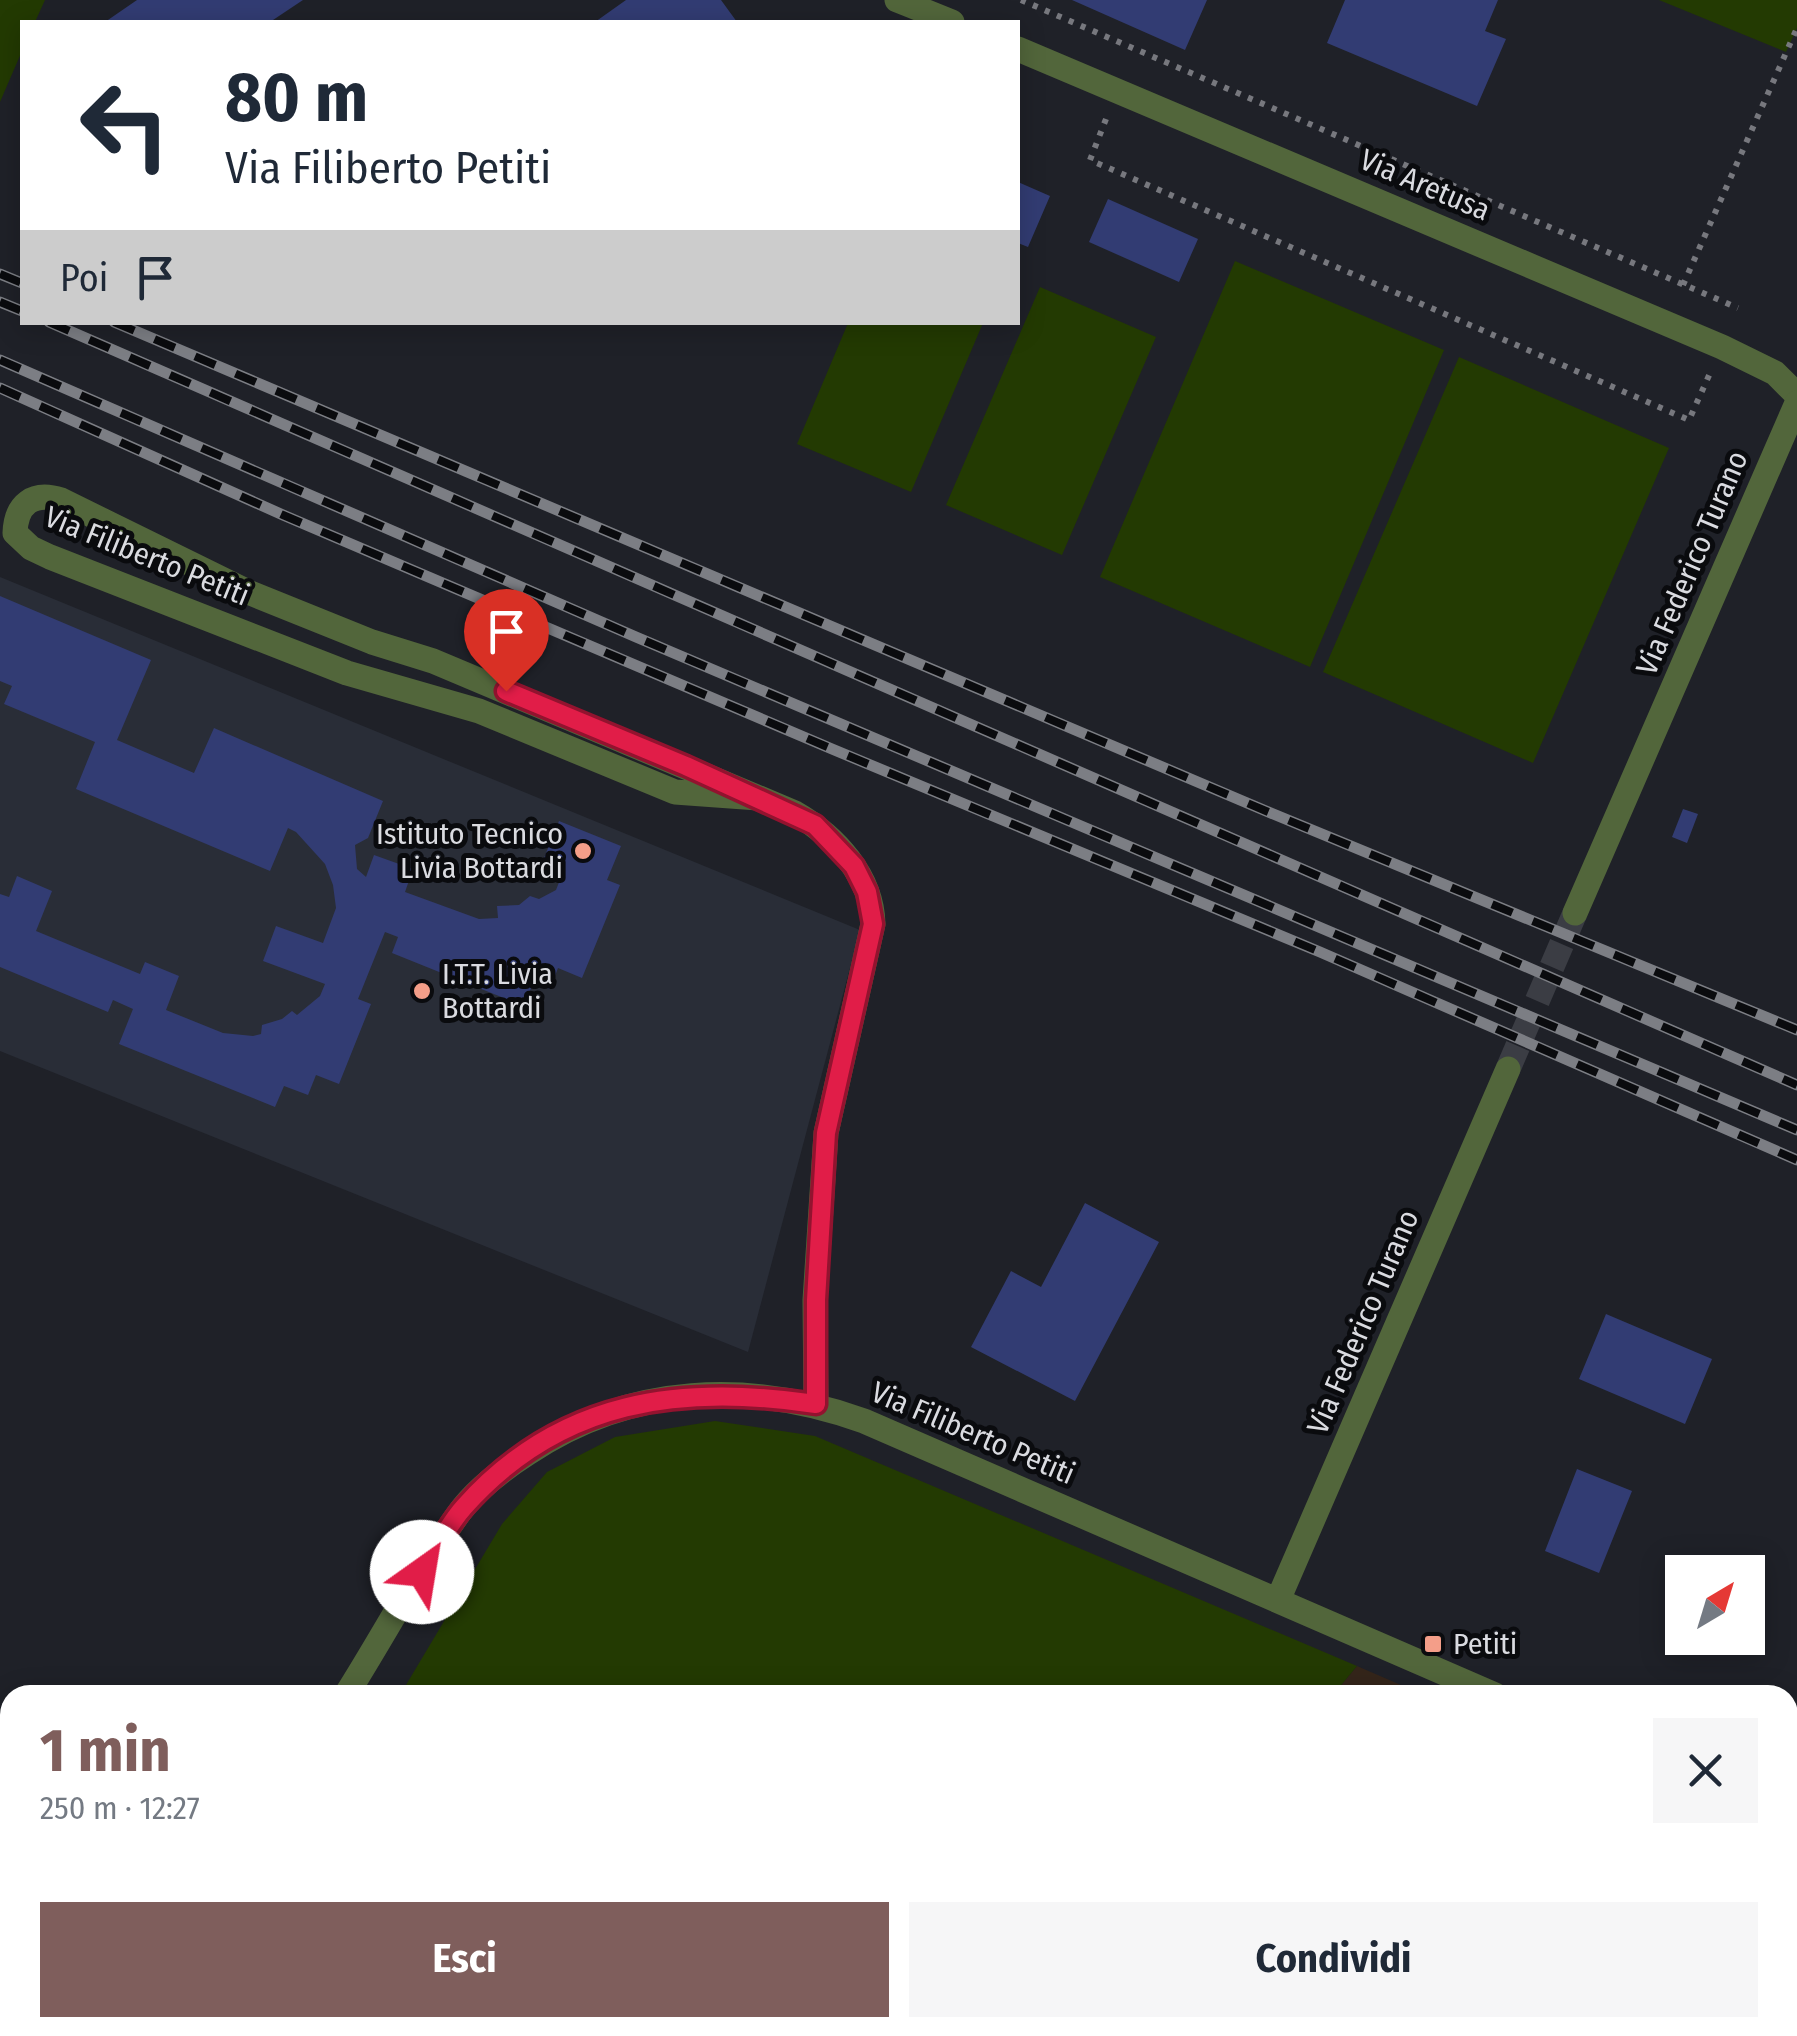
<!DOCTYPE html>
<html lang="it">
<meta charset="utf-8">
<style>
:root{--surface:#fff;--page:#f6f6f7;--text:#1f2937;--muted:#747a83;--accent:#7f5e5c}
body{margin:0;font-family:"Fira Sans Condensed",sans-serif;background:var(--page);color:var(--text);height:100vh;display:flex;flex-direction:column;font-size:38px;white-space:nowrap}
*{box-sizing:border-box;margin:0}
p{font-size:32px;color:var(--muted)}
.icon{flex:none;width:55px;height:55px;fill:none;stroke:currentColor;stroke-width:2;stroke-linecap:round;stroke-linejoin:round}
.map{position:relative;flex:1;overflow:hidden}
.side{position:absolute;left:0px;top:1685px;width:1798px;height:352px;display:flex;flex-direction:column;background:var(--surface);border-radius:30px 30px 0 0;box-shadow:0 5px 25px #0003}
.side>*{flex:none}
.top-card{position:absolute;left:20px;top:20px;width:1000px;height:305px;border-radius:0px;box-shadow:0 5px 25px #0003;background:#fff;color:var(--text);overflow:hidden}
.needle{width:65px;rotate:38deg}
.tools{position:absolute;left:1665px;top:1555px;display:grid;gap:20px}
.tools a{display:grid;place-items:center;width:100px;height:100px;border-radius:0px;background:var(--surface);box-shadow:0 5px 25px #0003;font-size:50px}
.pin{position:absolute;display:grid;place-items:center;width:85px;height:85px;color:#fff;margin:-102px -42px;border-radius:50% 50% 50% 0;rotate:-45deg;box-shadow:0 0 10px #0007}
.pin .icon{rotate:45deg}
.me{position:absolute;width:110px;margin:-55px;rotate:32deg;stroke-linejoin:round;filter:drop-shadow(0 0 8px #0008)}
.turn{display:flex;align-items:center;gap:35px;height:210px;padding:0 40px;font-size:45px}
.turn .icon{width:130px;height:130px;stroke-width:2.5}
.turn b{display:block;font-size:70px;line-height:85px}
.then{display:flex;align-items:center;height:95px;padding:0 40px;background:#0003;gap:20px;font-size:38px}
.round{display:grid;place-items:center;flex:none;width:105px;height:105px;border-radius:0px;background:var(--page)}
.headline{display:flex;align-items:center;justify-content:space-between;height:170px;padding:0 40px}
h1{font-size:60px;font-weight:700;line-height:75px;color:var(--accent)}
.primary-button{display:flex;gap:20px;margin-top:auto;padding:20px 40px}
.primary-button a{flex:1;height:115px;border-radius:0px;background:var(--accent);color:#fff;font-size:40px;font-weight:700;line-height:115px;text-align:center}
.primary-button a+a{background:var(--page);color:var(--text)}
.map>svg:first-child{display:block}
.built{fill:#292d37}
.industrial{fill:#34251a}
.green{fill:#233a02}
.building{fill:#323c73}
.lines{fill:none;stroke-linecap:round;stroke-linejoin:round}
.tertiary-tunnel{stroke:#3b3d44;stroke-width:25;stroke-dasharray:25 12;stroke-linecap:butt}
.path{stroke:#77787e;stroke-width:6;stroke-dasharray:5 8;stroke-linecap:butt}
.minor{stroke:#52663b;stroke-width:25}
.tertiary{stroke:#52663b;stroke-width:25}
.rail-casing{stroke:#7c7e84;stroke-width:11}
.rail{stroke:#0a0b0e;stroke-width:8;stroke-dasharray:22;stroke-linecap:butt}
.route-casing{stroke:#92132f;stroke-width:25}
.route{stroke:#e11d48;stroke-width:18}
.poi-dot{fill:#f49e89;stroke:#0a0b0e;stroke-width:4}
.labels{text-anchor:middle;stroke-width:10;stroke-linejoin:round;paint-order:stroke}
.street-label{font-size:30px;fill:#dadbe0;stroke:#0a0b0e}
.poi-label{font-size:30px;fill:#dadbe0;stroke:#0a0b0e;text-anchor:start}
</style>
<div class="map">
<svg width="1797" height="2036" viewBox="0 0 1797 2036">
<rect width="100%" height="100%" fill="#1f2128"/>
<!-- built -->
<path class="built" d="M0,577L860,930L748,1352L0,1051Z"/>
<!-- industrial -->
<path class="industrial" d="M1357,1666L1424,1695H1333Z
M1788,1857L1797,1861V2036H1052L1059,2028H1788Z"/>
<!-- green -->
<path class="green" d="M0,0H45L35,22H22V51L0,102Z
M1659,0H1797V28L1786,52Z
M1235,261L1444,350L1310,667L1100,577Z
M1040,287L1156,337L1062,555L946,505Z
M848,323H983L911,492L797,444Z
M1459,357L1669,448L1533,763L1323,672Z
M715,1421L815,1436L1357,1666L1333,1695H400L502,1524L547,1472L615,1437Z
M194,2028H1060L1053,2036H188Z"/>
<!-- building -->
<path class="building" d="M137,0H303L270,22H105Z
M626,0H721L737,22H595Z
M1072,0H1207L1185,50Z
M1345,0H1498L1485,31L1506,39L1477,106L1327,43Z
M1018,182L1050,196L1028,247L1018,243Z
M1108,199L1198,239L1179,282L1089,242Z
M0,596L151,660L117,740L194,773L214,728L383,801L368,838L355,845L357,869L366,877L374,855L413,869L405,892L479,919L498,918L497,906L519,905L530,896L539,899L556,890L563,872L542,863L559,821L621,846L607,880L620,885L582,978L558,968L550,989L533,983L524,1006L392,953L398,937L385,932L358,999L371,1004L339,1084L316,1075L308,1095L284,1086L275,1107L119,1044L133,1009L113,1000L108,1012L0,967V894L9,897L17,876L52,891L36,931L140,974L145,962L179,976L166,1010L223,1033L253,1036L261,1034L262,1025L282,1019L292,1011L297,1015L320,996L325,984L263,961L276,926L323,943L336,908L333,885L325,864L296,832L288,828L270,871L76,789L95,742L4,704L12,686L0,681Z
M1683,809L1698,814L1687,843L1672,837Z
M1085,1203L1159,1242L1075,1401L971,1347L1011,1271L1041,1287Z
M1606,1314L1712,1359L1685,1424L1579,1379Z
M1577,1469L1632,1491L1599,1573L1545,1551Z"/>
<g class="lines">
<!-- tertiary-tunnel -->
<path class="tertiary-tunnel" d="M1508,1069L1575,913"/>
<!-- path -->
<path class="path" d="M1021,0L1738,308
M1106,119L1090,160L1689,420L1711,371
M1683,285L1797,28"/>
<!-- minor -->
<path class="minor" d="M897,0L952,22
M1018,49L1722,347L1775,373L1797,395
M758,798L675,792L479,711L347,673L50,557L31,548L15,533C16,504 33,491 61,500L248,592L372,642L433,661L795,813C835,836 872,876 873,924L826,1133L815,1300L816,1404"/>
<!-- tertiary -->
<path class="tertiary" d="M1575,913L1797,403
M1278,1600L1508,1069
M346,1695C384,1635 418,1570 459,1513C477,1488 503,1469 528,1453C631,1384 750,1380 864,1421L1495,1695
M1788,1823L1797,1829
M132,2036L138,2028"/>
<defs>
<path id="rail" d="M0,274L22,283
M0,302L22,311
M49,322L1797,1085
M114,322L1266,811L1797,1030
M0,360L636,637L1797,1130
M0,388L283,515L832,749L1320,952L1797,1160"/>
</defs>
<!-- rail casing -->
<use href="#rail" class="rail-casing"/>
<!-- rail -->
<use href="#rail" class="rail"/>
</g>
<g class="lines">
<defs>
<path id="route" d="M422,1572C435,1551 447,1526 464,1507C560,1399 681,1384 816,1404V1300L826,1133L873,924L867,892L854,866L815,825L686,766L506,691"/>
</defs>
<!-- route casing -->
<use href="#route" class="route-casing"/>
<!-- route -->
<use href="#route" class="route"/>
</g>
<!-- markers -->
<g class="poi-dot">
<circle cx="583" cy="851" r="10"/>
<circle cx="422" cy="991" r="10"/>
<rect x="1423" y="1634" width="20" height="20" rx="5"/>
</g>
<g class="labels">
<!-- street labels -->
<g class="street-label">
<text transform="translate(1425 185) rotate(23)" y="10">Via Aretusa</text>
<text transform="translate(147 556) rotate(22)" y="10">Via Filiberto Petiti</text>
<text transform="translate(1692 563) rotate(-67)" y="10">Via Federico Turano</text>
<text transform="translate(1363 1322) rotate(-67)" y="10">Via Federico Turano</text>
<text transform="translate(973 1433) rotate(23)" y="10">Via Filiberto Petiti</text>
</g>
<!-- poi labels -->
<g class="poi-label">
<text x="563" y="844" text-anchor="end">Istituto Tecnico<tspan x="563" dy="34">Livia Bottardi</tspan></text>
<text x="442" y="984">I.T.T. Livia<tspan x="442" dy="34">Bottardi</tspan></text>
<text x="1453" y="1654">Petiti</text>
</g>
</g>
</svg>
<div class="tools">
<a><svg class="needle" viewBox="-14 -14 28 28"><path d="M0-13l5 13h-10z" fill="#e53935"/><path d="M0 13l5-13h-10z" fill="#747a83"/></svg></a>
</div>
<div class="pin" style="left:506px;top:691px;background:#d93025"><svg class="icon" aria-label="arrive" viewBox="0 0 24 24"><path d="M6 21V4h12l-3 4 3 4H6"/></svg></div>
<svg class="me" style="left:422px;top:1572px" viewBox="-20 -20 40 40"><circle r="19" fill="#fff"/><path d="M0-13L10 11 0 6-10 11z" fill="#e11d48"/></svg>
<div class="top-card">
<div class="turn"><svg class="icon" aria-label="left" viewBox="0 0 24 24"><path d="M17 20v-9H6M10 6l-5 5 5 5"/></svg><div><b>80 m</b>Via Filiberto Petiti</div></div>
<div class="then">Poi<svg class="icon" aria-label="arrive" viewBox="0 0 24 24"><path d="M6 21V4h12l-3 4 3 4H6"/></svg></div>
</div>
<section class="side">
<div class="headline"><div><h1>1 min</h1><p>250 m · 12:27</p></div><a class="round"><svg class="icon" aria-label="close" viewBox="0 0 24 24"><path d="M6 6l12 12M18 6L6 18"/></svg></a></div>
<div class="primary-button"><a>Esci</a><a>Condividi</a></div>
</section>
</div>
